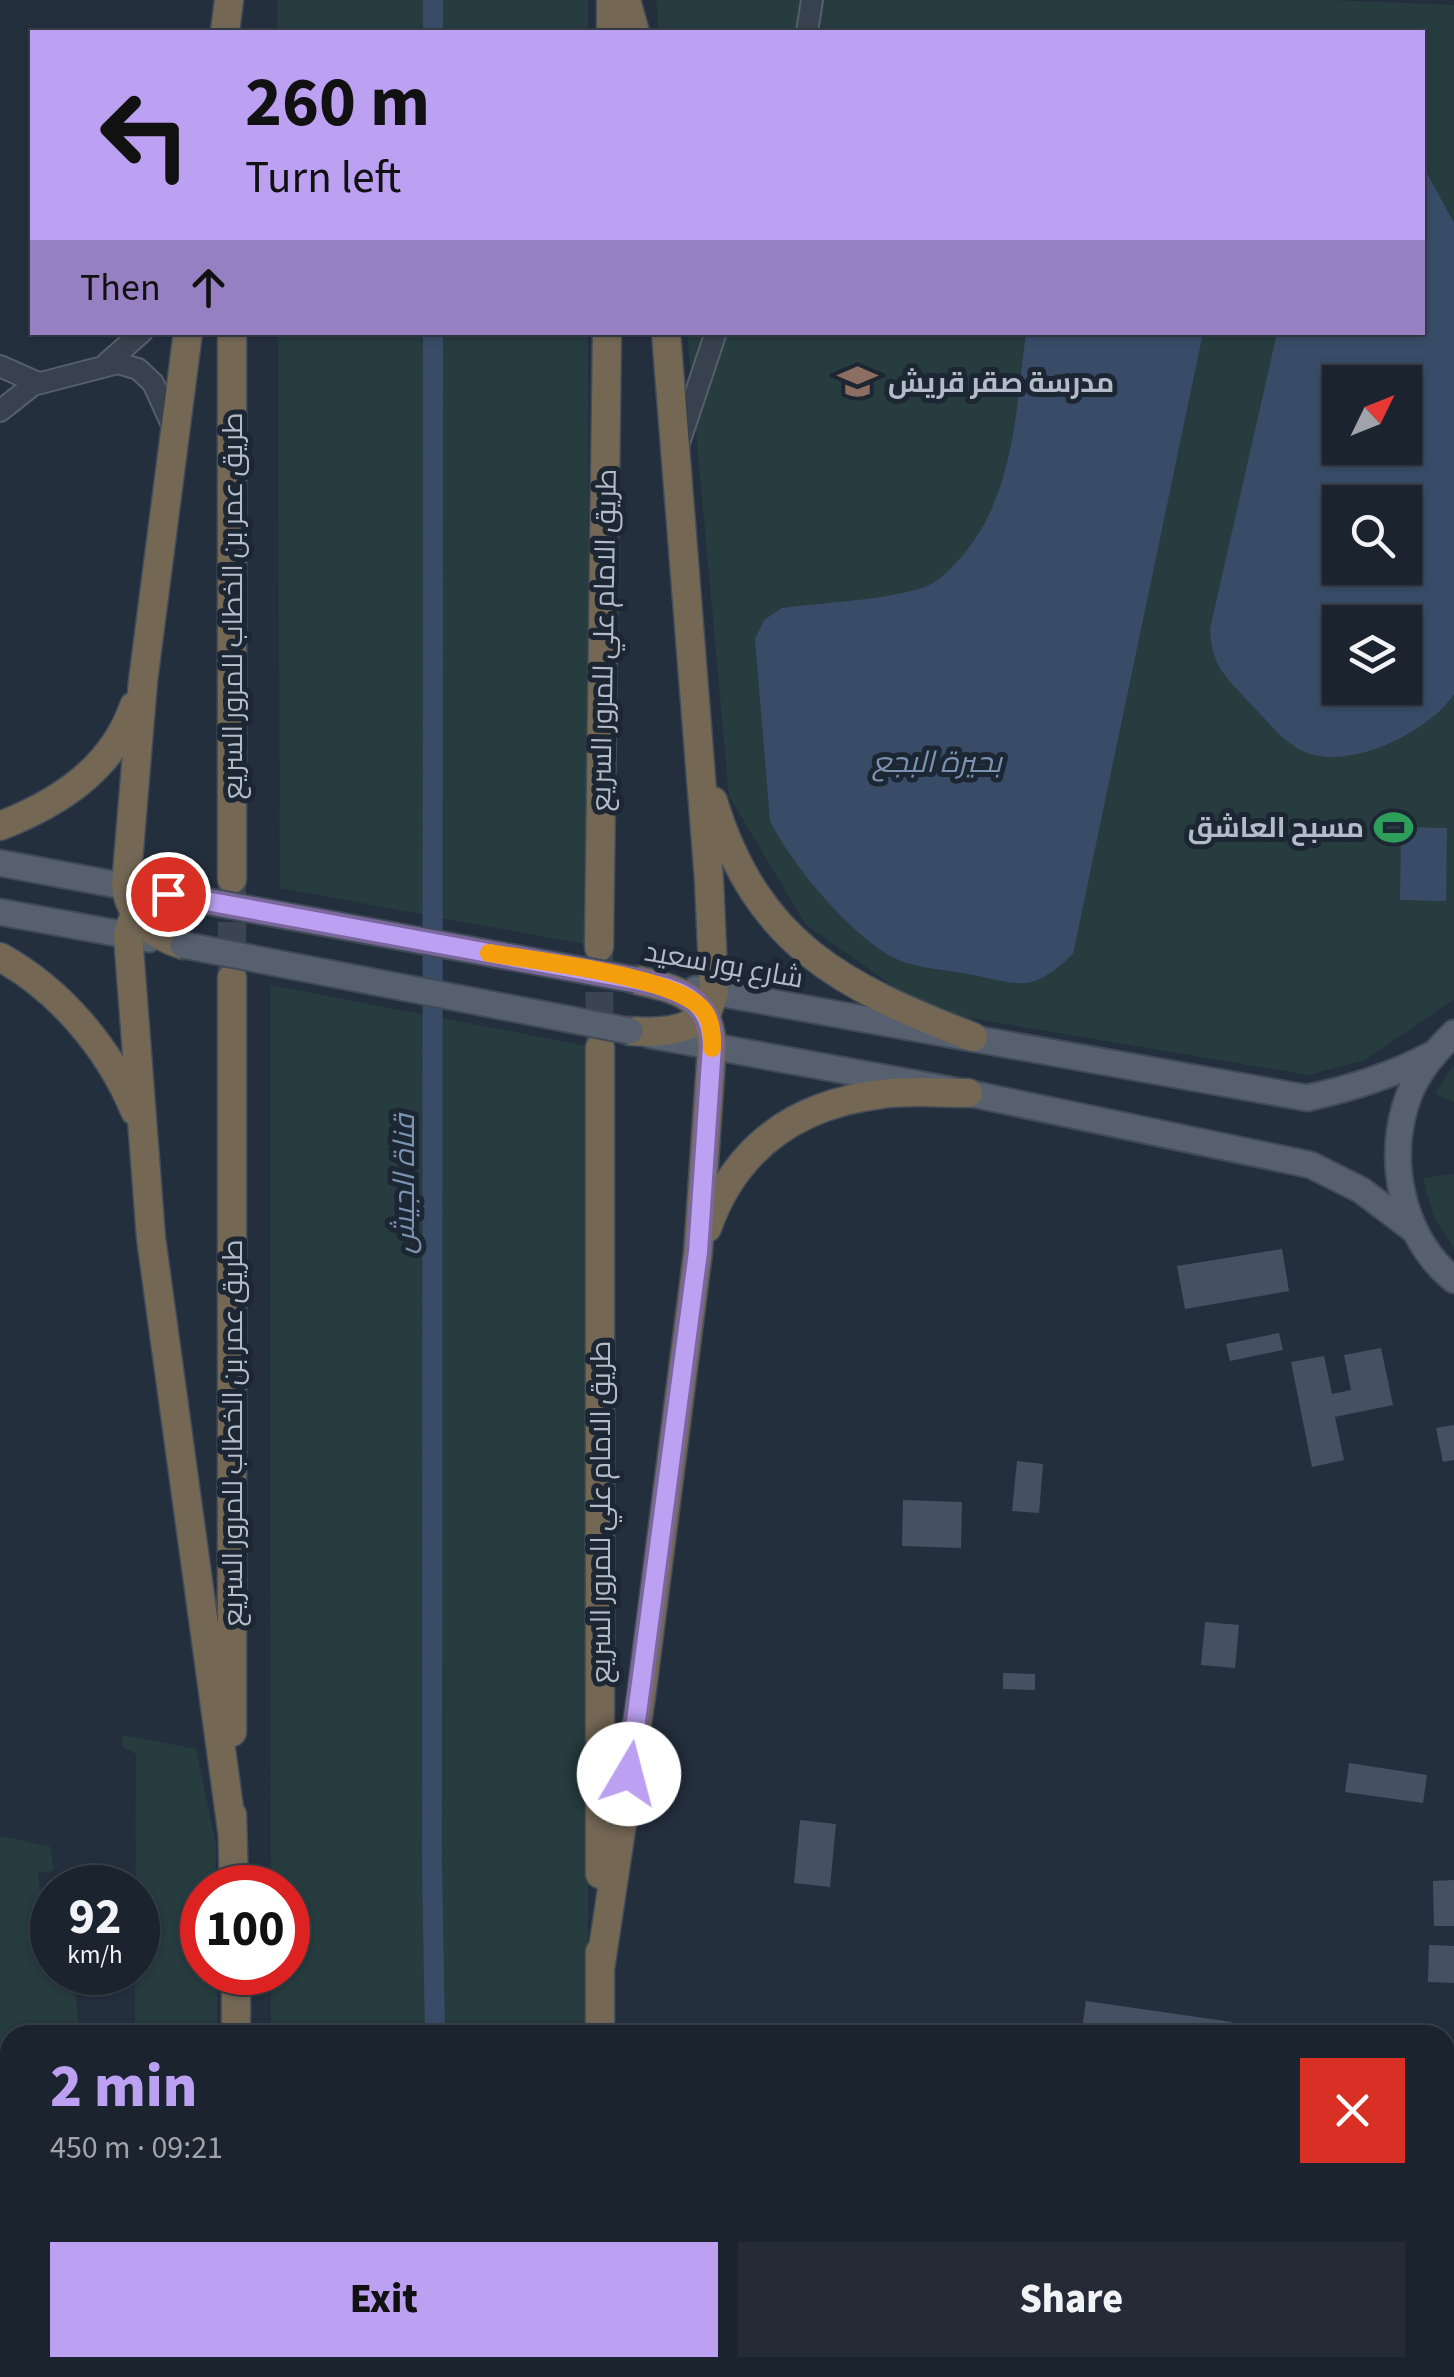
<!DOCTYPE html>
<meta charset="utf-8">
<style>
:root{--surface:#1b232e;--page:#242b36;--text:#f1f3f6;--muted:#a0a4aa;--line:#39404a;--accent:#bca0f2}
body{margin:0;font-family:"Source Sans 3",Cairo,sans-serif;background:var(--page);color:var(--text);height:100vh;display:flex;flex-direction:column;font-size:38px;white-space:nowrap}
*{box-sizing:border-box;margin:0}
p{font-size:32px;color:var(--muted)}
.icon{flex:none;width:55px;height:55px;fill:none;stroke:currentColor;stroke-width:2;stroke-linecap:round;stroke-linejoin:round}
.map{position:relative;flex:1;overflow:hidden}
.drawer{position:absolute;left:0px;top:2025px;width:1455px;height:352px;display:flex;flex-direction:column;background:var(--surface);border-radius:30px 30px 0 0;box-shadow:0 2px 8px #0004,0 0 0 2px var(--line)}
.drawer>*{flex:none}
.guide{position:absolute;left:30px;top:30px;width:1395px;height:305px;border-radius:0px;box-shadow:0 2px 8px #0004,0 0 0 2px var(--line);background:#bca0f2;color:#111;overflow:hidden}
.needle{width:65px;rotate:47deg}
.controls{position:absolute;left:1322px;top:365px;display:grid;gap:20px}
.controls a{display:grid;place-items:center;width:100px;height:100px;border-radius:0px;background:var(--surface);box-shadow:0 2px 8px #0004,0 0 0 2px var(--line);font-size:50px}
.speed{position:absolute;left:30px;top:1865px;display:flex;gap:20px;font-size:50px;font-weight:700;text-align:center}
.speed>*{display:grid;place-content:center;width:130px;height:130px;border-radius:50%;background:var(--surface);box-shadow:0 2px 8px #0004,0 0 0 2px var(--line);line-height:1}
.speed small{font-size:25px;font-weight:400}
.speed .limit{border:15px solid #d22;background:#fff;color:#111}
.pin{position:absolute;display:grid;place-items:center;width:85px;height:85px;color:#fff;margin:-42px;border:5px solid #fff;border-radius:50%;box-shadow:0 2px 10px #0007}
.me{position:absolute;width:110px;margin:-55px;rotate:8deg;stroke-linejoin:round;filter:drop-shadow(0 0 8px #0008)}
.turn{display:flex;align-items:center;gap:35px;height:210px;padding:0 50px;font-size:45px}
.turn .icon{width:130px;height:130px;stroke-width:2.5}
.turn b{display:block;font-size:70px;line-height:85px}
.then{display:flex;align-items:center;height:95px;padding:0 50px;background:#0003;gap:20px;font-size:38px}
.round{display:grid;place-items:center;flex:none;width:105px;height:105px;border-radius:0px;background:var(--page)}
.head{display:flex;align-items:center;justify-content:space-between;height:170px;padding:0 50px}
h1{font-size:60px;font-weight:800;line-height:75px;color:var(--accent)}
.primary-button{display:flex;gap:20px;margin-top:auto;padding:20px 50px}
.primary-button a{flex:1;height:115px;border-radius:0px;background:var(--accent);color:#111;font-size:40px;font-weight:800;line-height:115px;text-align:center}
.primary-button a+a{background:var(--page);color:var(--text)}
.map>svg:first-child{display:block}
.green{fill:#263c3f;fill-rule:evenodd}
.water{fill:#394c67;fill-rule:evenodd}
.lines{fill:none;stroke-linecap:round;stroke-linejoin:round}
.canal{stroke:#394c67;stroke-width:20}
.building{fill:#455162}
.highway-tunnel{stroke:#3a4453;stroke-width:28;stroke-dasharray:28 14;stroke-linecap:butt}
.minor-casing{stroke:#565f6c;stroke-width:24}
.major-casing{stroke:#414a57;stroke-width:29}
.highway-casing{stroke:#434c59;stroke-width:31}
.minor{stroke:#38414e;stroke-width:20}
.major{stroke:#56606e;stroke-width:25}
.highway{stroke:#746855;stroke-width:28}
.major-bridge-casing{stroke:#414a57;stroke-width:29;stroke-linecap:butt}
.major-bridge{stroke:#56606e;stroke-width:25}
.route-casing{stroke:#7a689d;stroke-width:25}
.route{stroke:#bca0f2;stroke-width:18}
.slow{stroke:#f59e0b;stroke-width:18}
.labels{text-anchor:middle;stroke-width:10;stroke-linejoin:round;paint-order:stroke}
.poi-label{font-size:28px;font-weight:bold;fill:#b4bcc9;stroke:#1d2633;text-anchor:start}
.street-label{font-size:28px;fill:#b4bcc9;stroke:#1d2633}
.water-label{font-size:30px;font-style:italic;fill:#7c92b1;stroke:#1d2633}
</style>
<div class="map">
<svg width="1454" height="2377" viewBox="0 0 1454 2377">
<rect width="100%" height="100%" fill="#242f3e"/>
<!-- green -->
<path class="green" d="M277,0H588V32H277Z
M656,0H1330L1454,5V999L1365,1060L1308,1075L929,1011L806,925L729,796L687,333L1422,332V32H659ZM1340,382H1405V448H1340ZM1340,502H1405V568H1340ZM1340,622H1405V688H1340Z
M278,333H588L589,945L280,888Z
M270,985L587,1046L588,2035H271V1973L288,1972V1888L271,1887Z
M1454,1065V1102L1435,1094Z
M1454,1174V1249L1434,1217L1423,1178Z
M123,1735L196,1749L216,1844V1887L202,1888V1972L217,1973V2035H135L136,1754L121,1746Z
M0,1836L51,1847L53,1871L38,1872L41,1900H52V1972L74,1973L79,2035H10V2088L2,2084L0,2068Z
M0,2105L10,2108V2239L0,2223Z
M16,2368H96V2377H12Z
M135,2368H220V2377H135Z
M271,2368H588V2377H271Z"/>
<!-- water -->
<path class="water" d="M1423,166L1454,223V694C1429,732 1350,771 1305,752C1282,742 1266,719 1248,701C1224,675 1212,666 1210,629L1277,333L1422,332ZM1340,382H1405V448H1340ZM1340,502H1405V568H1340ZM1340,622H1405V688H1340Z
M1026,333H1203L1073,954C1029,995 1022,984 968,974C948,970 926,969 907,963C860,949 791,864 770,821L755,639L764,620L782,608C827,602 876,601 919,589C934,585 946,574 956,563C1015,500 1015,414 1026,333Z
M1401,827L1447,828L1446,901L1400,900Z
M0,2228L10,2252V2368H13L9,2377H0Z"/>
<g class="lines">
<!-- canal -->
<path class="canal" d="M433,32V0
M433,332L432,1863L435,2035
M440,2368V2377"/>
</g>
<!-- building -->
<path class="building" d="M1282,1249L1289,1291L1185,1309L1177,1266Z
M1279,1333L1283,1350L1230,1361L1226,1344Z
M1381,1348L1393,1405L1335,1417L1344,1460L1312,1467L1291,1362L1324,1356L1332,1394L1351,1390L1344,1355Z
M1454,1425V1460L1443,1462L1436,1428Z
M1017,1461L1043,1464L1039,1513L1012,1511Z
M903,1500L962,1502L961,1548L902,1546Z
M1205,1622L1239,1625L1235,1668L1201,1665Z
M1003,1673L1035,1674V1690L1003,1689Z
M1349,1763L1427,1775L1423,1803L1345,1792Z
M800,1820L836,1824L830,1887L794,1883Z
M1454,1880V1926H1434L1433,1881Z
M1429,1945L1454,1946V1983L1428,1982Z
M1086,2001L1232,2022L1230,2035H1081Z
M1445,2142H1454V2160H1445Z
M1454,2229V2303H1445V2230Z
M1445,2364H1454V2377H1445Z
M1048,2368H1081V2377H1048Z"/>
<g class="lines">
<!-- highway-tunnel -->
<path class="highway-tunnel" d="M232,880V977
M599,950L600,1047"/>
<defs>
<path id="minor" d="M807,32L812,0
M107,363L142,332
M0,366L38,383
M0,411L33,385L118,363L138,369L153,383L174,429
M679,443L716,332"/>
<path id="major" d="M0,863L177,896
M0,912L149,939
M696,989L1307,1098C1352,1088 1391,1076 1433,1054
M1454,1033C1436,1051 1418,1071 1409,1095C1385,1158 1401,1237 1454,1280
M650,1035L968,1093L1311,1165L1361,1190L1414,1230"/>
<path id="highway" d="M626,0L635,32
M225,32L229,0
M611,32V0
M232,332V879
M713,801C757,944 841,986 973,1037
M0,826C59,803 112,769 134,706
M189,898C160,897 134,902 128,935L151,1238L232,1830
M183,945C154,936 130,918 126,886L143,681L188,332
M599,947L607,332
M0,957C60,990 109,1048 135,1111
M630,1031C659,1033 683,1032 706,1015L714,993L709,880L666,332
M600,1048V1874
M707,1228C736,1146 797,1104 882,1094C910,1090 939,1093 968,1093
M232,1732V978
M232,1815L234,1888
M600,1952V2035
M600,1969L641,1697L698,1252L712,1046C710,997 678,989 636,980
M236,2035V1972
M600,2368V2377
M234,2377V2368"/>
</defs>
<!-- minor casing -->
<use href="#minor" class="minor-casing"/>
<!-- major casing -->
<use href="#major" class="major-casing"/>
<!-- highway casing -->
<use href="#highway" class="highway-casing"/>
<!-- minor -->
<use href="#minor" class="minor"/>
<!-- major -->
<use href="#major" class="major"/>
<!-- highway -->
<use href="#highway" class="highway"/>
<defs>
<path id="major-bridge" d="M189,898L636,980
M183,945L630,1031"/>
</defs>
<!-- major-bridge casing -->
<use href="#major-bridge" class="major-bridge-casing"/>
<!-- major-bridge -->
<use href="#major-bridge" class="major-bridge"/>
</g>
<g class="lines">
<defs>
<path id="route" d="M168,894L636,980C677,989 712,997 712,1046L698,1252L629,1774"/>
</defs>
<!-- route casing -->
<use href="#route" class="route-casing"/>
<!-- route -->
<use href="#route" class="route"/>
<!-- slow -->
<path class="slow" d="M489,953C536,961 678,976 704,1011C712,1022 712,1036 712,1048"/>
</g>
<!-- icons -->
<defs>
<symbol id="school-bare" viewBox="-9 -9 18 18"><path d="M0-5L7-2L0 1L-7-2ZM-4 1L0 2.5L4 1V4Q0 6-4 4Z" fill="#8d6e63" stroke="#1d2633" stroke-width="2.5" paint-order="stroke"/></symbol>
<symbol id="stadium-bare" viewBox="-9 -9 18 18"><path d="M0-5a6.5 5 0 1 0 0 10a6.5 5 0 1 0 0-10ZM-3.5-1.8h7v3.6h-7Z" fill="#2e9e5b" stroke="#1d2633" stroke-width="2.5" paint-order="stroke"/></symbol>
</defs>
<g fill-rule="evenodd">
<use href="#school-bare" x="830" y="354" width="55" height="55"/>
<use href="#stadium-bare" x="1366" y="800" width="55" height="55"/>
</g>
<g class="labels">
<!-- poi labels -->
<g class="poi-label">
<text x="888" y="392">مدرسة صقر قريش</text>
<text x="1364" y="837" text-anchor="end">مسبح العاشق</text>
</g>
<!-- street labels -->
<g class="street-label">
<text transform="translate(232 606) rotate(-90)" y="10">طريق عمر بن الخطاب للمرور السريع</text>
<text transform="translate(603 640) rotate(-89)" y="10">طريق الامام علي للمرور السريع</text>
<text transform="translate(724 964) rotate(10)" y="10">شارع بور سعيد</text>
<text transform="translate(232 1433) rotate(-90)" y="10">طريق عمر بن الخطاب للمرور السريع</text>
<text transform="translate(600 1512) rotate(-90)" y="10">طريق الامام علي للمرور السريع</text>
</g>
<!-- water labels -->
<g class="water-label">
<text x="937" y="772">بحيرة البجع</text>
<text transform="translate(404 1184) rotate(-90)" y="10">قناة الجيش</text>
</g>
</g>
</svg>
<div class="controls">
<a><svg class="needle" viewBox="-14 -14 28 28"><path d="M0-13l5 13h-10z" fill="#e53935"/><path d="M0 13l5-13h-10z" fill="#a0a4aa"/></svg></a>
<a><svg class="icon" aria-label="search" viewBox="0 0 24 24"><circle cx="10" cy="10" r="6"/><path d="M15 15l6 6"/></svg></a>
<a><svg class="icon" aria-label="layers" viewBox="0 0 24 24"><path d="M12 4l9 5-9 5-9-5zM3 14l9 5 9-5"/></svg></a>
</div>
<div class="speed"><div>92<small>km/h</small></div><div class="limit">100</div></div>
<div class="pin" style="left:168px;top:894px;background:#d93025"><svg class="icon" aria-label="arrive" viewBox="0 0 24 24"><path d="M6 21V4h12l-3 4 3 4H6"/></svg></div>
<svg class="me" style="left:629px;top:1774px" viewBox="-20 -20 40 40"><circle r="19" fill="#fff"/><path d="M0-13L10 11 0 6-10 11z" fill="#bca0f2"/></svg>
<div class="guide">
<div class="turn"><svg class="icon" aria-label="left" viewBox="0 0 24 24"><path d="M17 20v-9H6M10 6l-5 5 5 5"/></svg><div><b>260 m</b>Turn left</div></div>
<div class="then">Then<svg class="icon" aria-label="ahead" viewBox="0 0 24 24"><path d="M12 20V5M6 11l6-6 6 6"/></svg></div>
</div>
<section class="drawer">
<div class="head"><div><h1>2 min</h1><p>450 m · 09:21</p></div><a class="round" style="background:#d93025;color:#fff"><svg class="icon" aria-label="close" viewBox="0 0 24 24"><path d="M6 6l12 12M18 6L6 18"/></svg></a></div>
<div class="primary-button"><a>Exit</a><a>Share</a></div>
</section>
</div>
